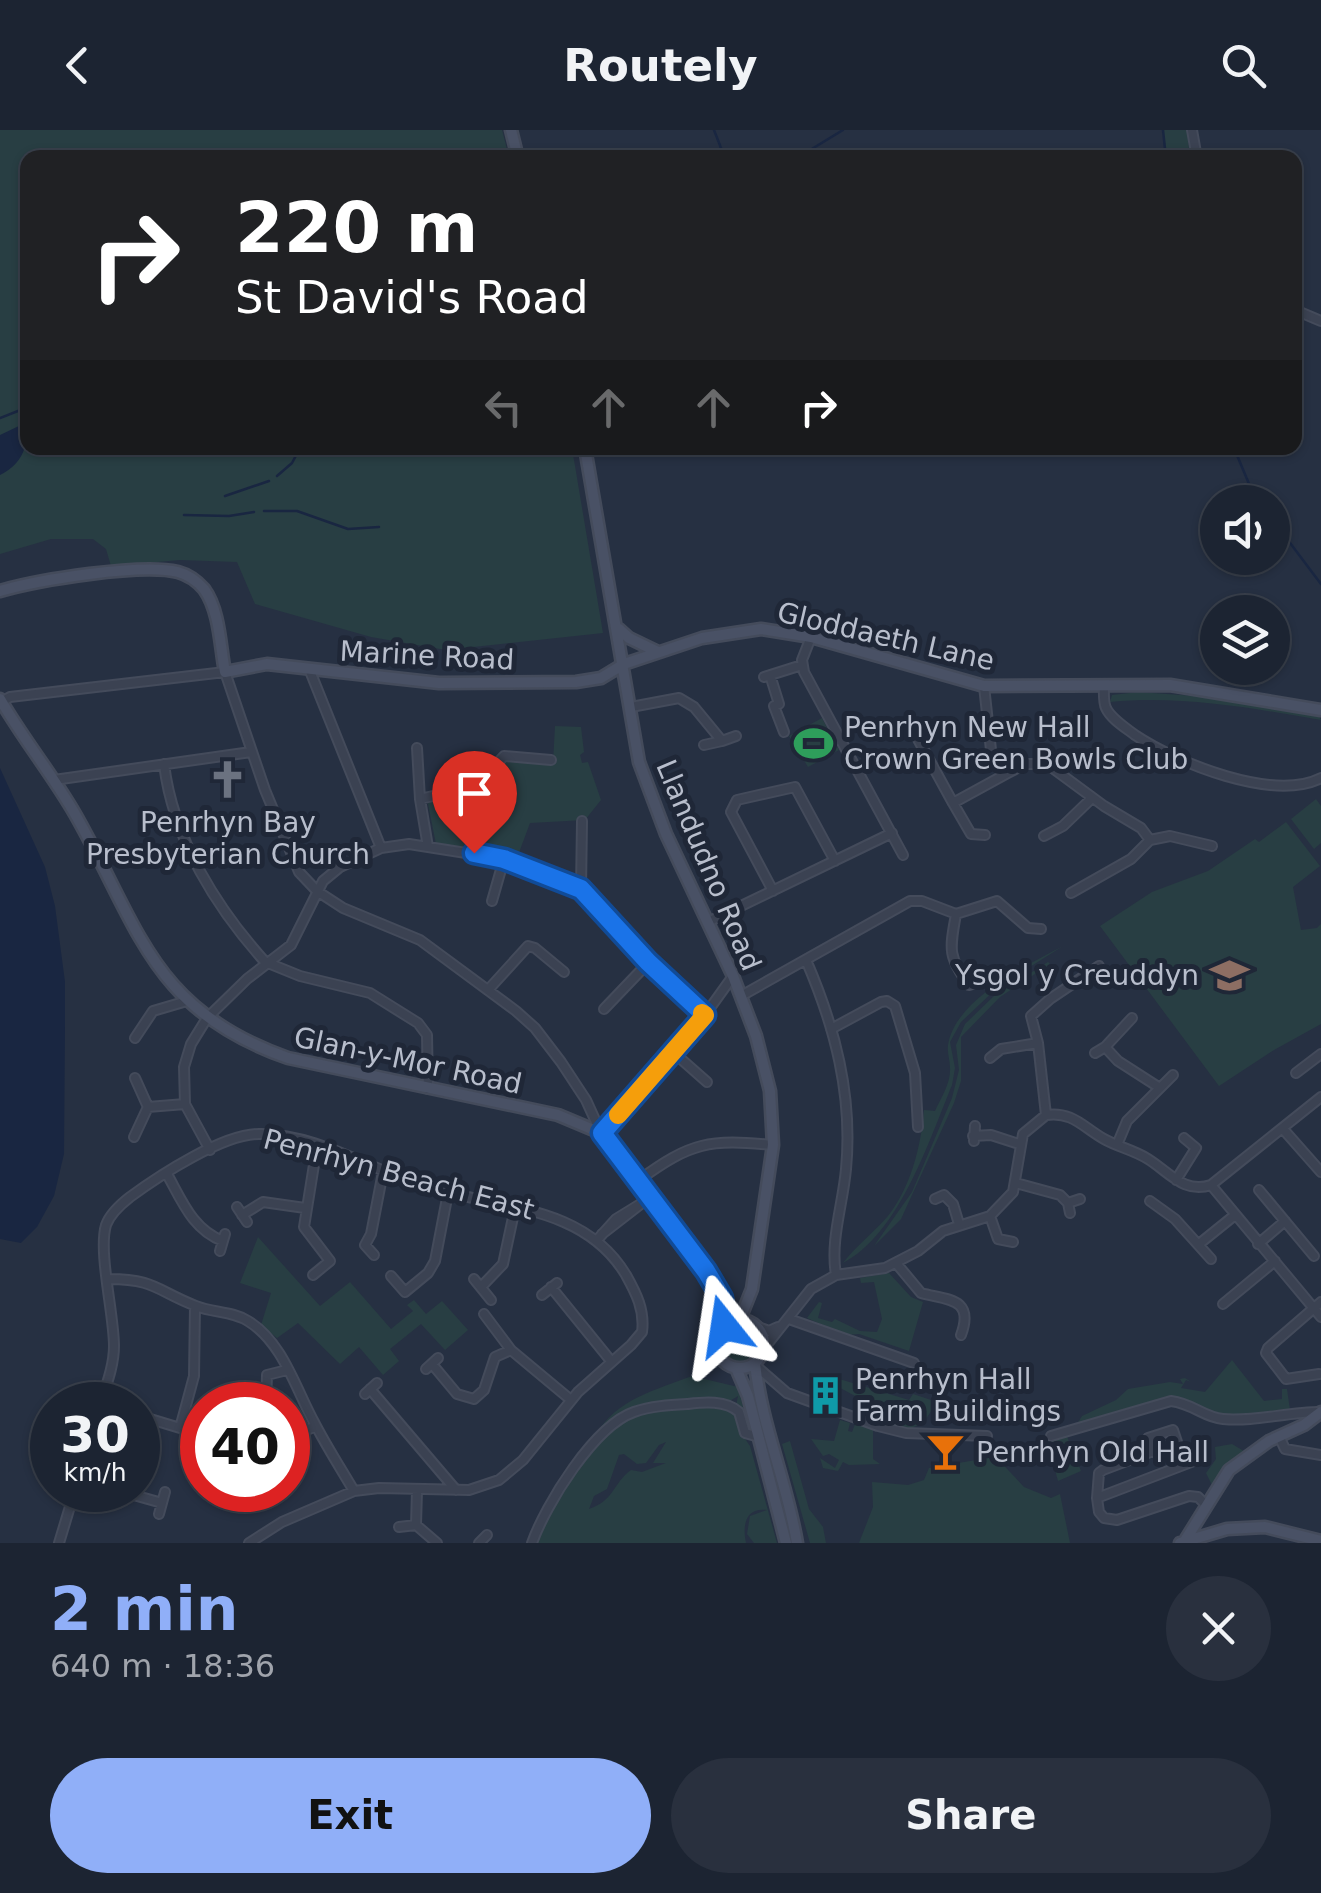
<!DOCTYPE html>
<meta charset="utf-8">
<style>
:root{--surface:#1c2432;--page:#29303e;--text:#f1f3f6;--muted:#a0a4ac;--line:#3a414d;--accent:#90aff8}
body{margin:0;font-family:"DejaVu Sans",sans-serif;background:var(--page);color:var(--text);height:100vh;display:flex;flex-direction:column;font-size:38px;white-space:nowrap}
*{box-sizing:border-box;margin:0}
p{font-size:32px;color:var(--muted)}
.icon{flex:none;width:55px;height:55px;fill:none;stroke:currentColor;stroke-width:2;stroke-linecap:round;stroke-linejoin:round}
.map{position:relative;height:1413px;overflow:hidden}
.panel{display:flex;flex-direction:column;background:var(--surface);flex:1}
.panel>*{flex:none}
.banner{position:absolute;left:20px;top:20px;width:1282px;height:305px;border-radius:20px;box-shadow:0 2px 8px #0004,0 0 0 2px var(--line);background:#202124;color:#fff;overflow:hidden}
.controls{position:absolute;left:1200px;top:355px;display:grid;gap:20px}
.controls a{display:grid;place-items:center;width:90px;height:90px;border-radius:50%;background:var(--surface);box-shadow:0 2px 8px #0004,0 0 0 2px var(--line);font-size:50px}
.speed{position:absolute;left:30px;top:1252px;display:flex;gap:20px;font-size:50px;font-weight:700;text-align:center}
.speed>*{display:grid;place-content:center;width:130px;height:130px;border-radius:50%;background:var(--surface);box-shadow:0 2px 8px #0004,0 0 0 2px var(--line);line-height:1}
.speed small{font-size:25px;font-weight:400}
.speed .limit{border:15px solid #d22;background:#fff;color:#111}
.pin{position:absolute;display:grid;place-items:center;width:85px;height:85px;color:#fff;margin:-102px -42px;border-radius:50% 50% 50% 0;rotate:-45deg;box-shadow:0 0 10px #0007}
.pin .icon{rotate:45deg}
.me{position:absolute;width:110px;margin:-55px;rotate:345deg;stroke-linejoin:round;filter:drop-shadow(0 0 8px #0008)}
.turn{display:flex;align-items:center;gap:35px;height:210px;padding:0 50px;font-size:45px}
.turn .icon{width:130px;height:130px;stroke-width:2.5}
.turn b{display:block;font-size:70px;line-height:85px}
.lanes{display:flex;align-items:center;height:95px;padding:0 50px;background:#0003;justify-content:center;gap:50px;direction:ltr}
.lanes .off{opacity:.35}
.round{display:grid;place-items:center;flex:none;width:105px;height:105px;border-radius:52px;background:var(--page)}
.overview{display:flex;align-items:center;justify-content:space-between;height:170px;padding:0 50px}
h1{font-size:60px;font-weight:600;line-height:75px;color:var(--accent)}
.primary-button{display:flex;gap:20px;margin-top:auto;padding:20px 50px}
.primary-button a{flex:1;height:115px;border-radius:60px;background:var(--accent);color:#111;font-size:40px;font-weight:600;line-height:115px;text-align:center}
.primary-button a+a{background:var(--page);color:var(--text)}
header{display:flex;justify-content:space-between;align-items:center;height:130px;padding:0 50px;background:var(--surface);font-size:45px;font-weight:600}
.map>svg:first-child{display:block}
.green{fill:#283e43;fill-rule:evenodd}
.water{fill:#192641}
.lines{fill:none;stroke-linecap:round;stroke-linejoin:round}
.stream{stroke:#192641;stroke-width:2.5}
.street-casing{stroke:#444b5b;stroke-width:12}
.secondary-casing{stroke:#444b5b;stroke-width:15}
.street{stroke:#3b4252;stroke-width:8}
.secondary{stroke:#495165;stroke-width:10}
.route-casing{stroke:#114b97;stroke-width:25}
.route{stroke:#1a73e8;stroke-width:18}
.slow{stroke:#f59e0b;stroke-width:18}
.labels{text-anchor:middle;stroke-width:10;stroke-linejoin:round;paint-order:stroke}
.street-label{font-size:28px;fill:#b8becc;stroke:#1f2737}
.poi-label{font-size:28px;fill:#b8becc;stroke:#1f2737;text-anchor:start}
</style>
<header><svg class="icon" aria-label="back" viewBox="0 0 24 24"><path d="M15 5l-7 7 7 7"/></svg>Routely<svg class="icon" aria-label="search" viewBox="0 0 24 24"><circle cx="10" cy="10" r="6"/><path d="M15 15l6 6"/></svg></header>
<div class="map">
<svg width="1321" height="1413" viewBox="0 0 1321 1413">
<rect width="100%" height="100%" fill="#263042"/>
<!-- green -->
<path class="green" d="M0,0H502L509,27L28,28V318H572L603,503L446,520L371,507L255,474L237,432L180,430L111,436L106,419L93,409H51L0,424Z
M1163,0H1187L1190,27H1166Z
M1138,562L1224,568L1318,585L1321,590C1251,578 1182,565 1110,572L1112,565Z
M822,588L839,620L808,637L789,606Z
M555,596L581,597L584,622L580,625L582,633L588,632L601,670L585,690L530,693L517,728L436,714L428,674L430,669L473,663L487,651L498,636L506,632L553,633Z
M1316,669L1321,676V713L1314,719L1291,689Z
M1286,692L1320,736L1293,757L1301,800L1317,798L1321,794V894L1274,920L1219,956L1100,796L1152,762L1208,741L1255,709L1259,712Z
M1063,816L998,857L961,892L950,912L955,938L952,955C929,1011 899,1104 843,1133C856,1116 874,1102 888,1086C911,1057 921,1016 924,980L935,981C941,968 951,953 950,938C950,930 947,923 948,915C956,868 1026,836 1063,816Z
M1048,832L1050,834L1000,867L961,907V951L954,973L901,1089L874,1116L912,1062L952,968L959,940L956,915L965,894L995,865Z
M258,1107L320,1176L350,1152L391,1199L413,1181L407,1175L414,1170L426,1184L442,1171L468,1200L445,1220L421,1194L390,1219L399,1231L383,1245L359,1217L340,1234L298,1193L277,1208L261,1195L271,1163L240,1153Z
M889,1143L911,1167L923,1172L909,1221L859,1204L845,1205L807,1188L819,1172L822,1173L818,1188L832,1192L835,1189L860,1201L877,1202L882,1189L874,1152L861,1153L860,1148Z
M722 1214a19 19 0 1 1 38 0a19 19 0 1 1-38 0Z
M1232,1230L1264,1271L1282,1269V1259H1287L1290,1280C1268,1283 1242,1291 1219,1286C1203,1282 1192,1271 1175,1269L1076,1296L1082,1286L1116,1270L1128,1259L1170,1252L1183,1254L1180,1249L1185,1248L1191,1252L1186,1250L1181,1258L1205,1262Z
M692,1246L738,1257L750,1304L736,1276L738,1266L728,1272L638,1278L596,1305C616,1269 656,1260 692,1246Z
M836,1248L909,1270L913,1264L937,1272L924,1292L910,1299L852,1282L857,1267L831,1253Z
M696,1275L724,1276L736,1281L739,1300L750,1316L777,1413H754L747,1404L750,1386L767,1380C746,1377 742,1394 746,1413H534C550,1372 591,1302 634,1284C652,1277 677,1277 696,1275ZM666,1312L653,1333H666L642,1342L631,1340C613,1353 615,1370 589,1379L594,1366L607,1359L619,1325L624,1324L637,1334L646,1333L659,1315Z
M840,1290L850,1293L848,1301L852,1302L856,1292L873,1298V1329L880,1334L849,1335L843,1332L838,1341L823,1338L820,1328L835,1338L839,1330L829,1324L823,1326L811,1309L834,1311Z
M1066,1304L1081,1341L1058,1351L1047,1310Z
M976,1308H986L994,1325L1024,1357L1051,1368L1060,1364L1070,1413H859L873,1377L872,1352L908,1355L924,1350L929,1338L976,1330Z
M790,1311L809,1379L823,1397L826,1413H810L782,1314Z
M1232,1314L1247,1323L1212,1355L1206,1343L1216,1329L1215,1317Z"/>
<!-- water -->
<path class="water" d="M21,295L27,298C28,319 20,335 0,345V305Z
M0,638L45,737L55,776L65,852V897L64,1024L54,1066L37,1097L21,1113L0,1109Z"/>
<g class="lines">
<!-- stream -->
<path class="stream" d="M1163,0L1166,28
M705,28L721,18L714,0
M797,28L843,0
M0,288L28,277
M1234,318L1252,361L1260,372
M277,346L292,333L300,318
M225,366L269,351
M264,381H297L348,399L379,397
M184,385L229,386L254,382
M1272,389L1321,454"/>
<defs>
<path id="street" d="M1192,0L1197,28
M1295,180L1321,191
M811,507L802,530L804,542L903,725
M310,541L381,718
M770,545L779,574L774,576L784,602
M764,547L802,535
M1104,555C1104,562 1103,572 1106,578C1111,589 1126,598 1135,605C1177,633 1273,672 1321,648
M984,556L991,620L1006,644L953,673L971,704L985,705
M1,572L10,567L225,542L265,660L299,742L317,761L343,778L420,810L516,881L535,898L561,932L586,970L601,1003L705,885L733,846
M631,577L679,568L694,577L722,611L736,606
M908,591L953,673
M704,615L722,611
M417,618L420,669L428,717
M164,634C173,709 217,779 267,834
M1006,644L1025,634H1047L1104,676L1141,698L1150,710
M54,650L251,622
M420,669L476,656L504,626L551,630
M1044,706L1063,696L1092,668
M1150,710L1170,706L1212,716
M581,759L582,691
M773,761L731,682L737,670L795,657L835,731
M1071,763L1131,729L1150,710
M492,771L504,729
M956,784C950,818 947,826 969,855L981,851
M708,792L892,703
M268,833L300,846L370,863L418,893L427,905L428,959
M488,860L528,816L535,818L564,842
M741,866L910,771H922L956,784L997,771L1028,798L1041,799
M604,879L649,832
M831,899L881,872L887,871L895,876L915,943L918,997
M135,908L153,881L187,871
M1105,917L1132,888
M673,922L707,952
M1095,923L1105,917L1118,931L1160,958
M990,928L1001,919L1038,913
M1296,943L1321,924
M148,977L185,974
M1046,985L1038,913L1031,886L1050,869L1099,836
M1283,999L1321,1042
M973,1006L991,1005L1019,1014
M134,1007L148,977L135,948
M974,1011L975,996
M1117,1015L1127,991L1173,945
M210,1020L185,974L184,937L191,914L207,888L247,849L291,815L323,751L340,737L381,718L409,714L504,729L581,759L649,832L705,885
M167,1044C182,1071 193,1100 223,1111
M639,1050C691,1012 709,1009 773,1015
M1176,1050L1196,1018L1184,1008
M1016,1053L1060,1065L1068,1073
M1211,1055L1321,1187
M1259,1060L1314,1126
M935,1069L944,1065L953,1074L959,1094
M1150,1071L1175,1089L1211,1129
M237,1077L247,1092
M1070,1083L1068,1073L1080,1069
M242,1085L263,1072L305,1078
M990,1086L998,1109L1013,1112
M597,1110L616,1089L642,1073L602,1104
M1199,1114L1235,1085
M1258,1114L1285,1091
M220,1121L225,1104
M374,1125L365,1115L371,1104L383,1042
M896,1133L921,1163C946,1170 975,1167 961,1205
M313,1145L330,1131L304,1097L317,1016
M836,1145L885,1138L918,1121L943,1101L990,1086L1013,1062L1023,1004L1046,985C1072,981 1083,997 1104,1009C1118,1017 1134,1020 1148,1029C1169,1042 1184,1064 1211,1055L1321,967
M391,1146L405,1162L428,1143L435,1131L448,1063
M109,1149C155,1149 157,1161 196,1176C213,1183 232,1181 248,1191C283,1212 296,1260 315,1294C327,1317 341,1339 354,1361
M474,1149L491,1170
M481,1157L503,1134L515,1078
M551,1157L611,1231
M542,1165L557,1153
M1223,1174L1275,1131
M484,1184L511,1220
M789,1189L914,1233
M758,1197L769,1201L778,1197
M765,1217L811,1159L836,1145C830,1110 843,1074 846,1039C853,966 835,897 806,830
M432,1234L457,1264L474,1269L484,1260L495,1227L511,1220L571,1270
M756,1236L787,1263L878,1296L906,1303L987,1306
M426,1239L438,1228
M1319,1244L1286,1249L1266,1223L1268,1218L1321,1172
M370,1259L456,1360
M365,1264L377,1253
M100,1275C106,1256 114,1236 114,1216C114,1184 98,1122 106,1095C110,1084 121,1074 130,1067C160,1045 223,1004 259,1004C313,1003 367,1037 417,1054C490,1079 582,1071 626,1145C636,1163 645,1180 642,1202L631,1215L578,1262L523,1330L499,1350L469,1360L379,1358L354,1361L282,1392L249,1413
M266,1275L267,1245L287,1240
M147,1288L180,1298L194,1246L195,1176
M1051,1306L1171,1271C1194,1274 1203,1287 1223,1289C1255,1292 1287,1282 1320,1282
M1279,1306L1285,1319L1321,1325
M288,1308L316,1296
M1194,1331L1097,1368L1099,1382L1104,1388L1117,1390L1189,1366L1198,1367L1206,1375
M116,1360L162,1373
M417,1360L416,1395L437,1413
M211,1362V1360
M1097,1368L1099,1343L1103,1340L1177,1312L1173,1300L1148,1308L1152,1322
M159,1384L165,1362
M399,1397L416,1395
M59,1413L75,1360
M479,1413L487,1405
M532,1413C546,1374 594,1296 634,1282C651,1276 670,1275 688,1274C704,1272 726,1270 739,1282L745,1303L759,1307"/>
<path id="secondary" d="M511,0L518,28
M585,318L639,632L666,704L733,846L756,906L770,961L773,1015L752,1159L740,1189
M0,461C38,450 141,433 178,442C189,445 197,451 204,459C220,481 220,516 225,542L267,534L439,553L576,552L601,548L624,534L702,508L761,499L811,507L984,556L1170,555L1321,580
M619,499L629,508L658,522
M0,569C23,609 52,644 75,684C140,798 151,880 288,928L558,985L601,1003L694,1121L737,1190
M716 1214a24 24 0 1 1 48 0a24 24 0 1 1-48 0Z
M755,1233C761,1294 787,1352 797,1413
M736,1238L748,1266L786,1413
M1186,1409L1229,1340L1269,1311L1304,1295L1321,1282
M1180,1413L1227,1399L1265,1397L1321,1411"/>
</defs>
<!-- street casing -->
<use href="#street" class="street-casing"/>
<!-- secondary casing -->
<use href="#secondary" class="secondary-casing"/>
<!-- street -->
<use href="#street" class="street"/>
<!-- secondary -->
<use href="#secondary" class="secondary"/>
</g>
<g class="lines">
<defs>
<path id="route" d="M474,723L504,729L581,759L648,832L705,885L602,1003L706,1141L722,1168L724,1196"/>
</defs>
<!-- route casing -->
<use href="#route" class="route-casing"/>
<!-- route -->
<use href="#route" class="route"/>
<!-- slow -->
<path class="slow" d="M618,985L705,885L702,883"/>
</g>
<!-- icons -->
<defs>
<symbol id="stadium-bare" viewBox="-9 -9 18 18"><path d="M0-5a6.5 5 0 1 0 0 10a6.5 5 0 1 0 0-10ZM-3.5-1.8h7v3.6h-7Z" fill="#2e9e5b" stroke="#1f2737" stroke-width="2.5" paint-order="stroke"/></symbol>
<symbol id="church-bare" viewBox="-9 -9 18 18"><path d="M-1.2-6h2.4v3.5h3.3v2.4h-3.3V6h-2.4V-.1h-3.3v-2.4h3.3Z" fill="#6b7280" stroke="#1f2737" stroke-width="2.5" paint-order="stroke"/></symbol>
<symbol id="school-bare" viewBox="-9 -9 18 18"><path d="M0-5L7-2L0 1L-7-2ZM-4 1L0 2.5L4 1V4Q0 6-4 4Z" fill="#8d6e63" stroke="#1f2737" stroke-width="2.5" paint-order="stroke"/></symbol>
<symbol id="building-bare" viewBox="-9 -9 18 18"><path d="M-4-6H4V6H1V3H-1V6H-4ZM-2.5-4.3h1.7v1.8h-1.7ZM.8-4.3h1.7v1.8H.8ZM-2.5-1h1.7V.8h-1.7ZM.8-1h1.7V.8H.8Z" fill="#0f9aa8" stroke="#1f2737" stroke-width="2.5" paint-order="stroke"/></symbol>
<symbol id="bar-bare" viewBox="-9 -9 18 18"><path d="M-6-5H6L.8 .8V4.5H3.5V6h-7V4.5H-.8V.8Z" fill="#e8710a" stroke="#1f2737" stroke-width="2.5" paint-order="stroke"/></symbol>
</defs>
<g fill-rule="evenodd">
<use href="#stadium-bare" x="786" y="586" width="55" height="55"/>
<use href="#church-bare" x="200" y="622" width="55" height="55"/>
<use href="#school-bare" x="1202" y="818" width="55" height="55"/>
<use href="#building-bare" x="798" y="1238" width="55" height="55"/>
<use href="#bar-bare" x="918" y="1294" width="55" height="55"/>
</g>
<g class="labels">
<!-- street labels -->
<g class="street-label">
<text transform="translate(886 506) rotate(13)" y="10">Gloddaeth Lane</text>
<text transform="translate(427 525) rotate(3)" y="10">Marine Road</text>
<text transform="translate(709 735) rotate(67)" y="10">Llandudno Road</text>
<text transform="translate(408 930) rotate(12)" y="10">Glan-y-Mor Road</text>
<text transform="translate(399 1044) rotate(15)" y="10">Penrhyn Beach East</text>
</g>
<!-- poi labels -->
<g class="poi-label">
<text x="844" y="607">Penrhyn New Hall<tspan x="844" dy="32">Crown Green Bowls Club</tspan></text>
<text x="228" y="702" text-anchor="middle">Penrhyn Bay<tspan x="228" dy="32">Presbyterian Church</tspan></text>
<text x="1199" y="855" text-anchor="end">Ysgol y Creuddyn</text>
<text x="855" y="1259">Penrhyn Hall<tspan x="855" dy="32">Farm Buildings</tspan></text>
<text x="976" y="1332">Penrhyn Old Hall</text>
</g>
</g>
</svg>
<div class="controls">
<a><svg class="icon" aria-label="sound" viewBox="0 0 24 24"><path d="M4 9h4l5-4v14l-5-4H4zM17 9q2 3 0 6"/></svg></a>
<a><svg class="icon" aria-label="layers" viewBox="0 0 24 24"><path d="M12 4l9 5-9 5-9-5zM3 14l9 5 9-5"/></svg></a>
</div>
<div class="speed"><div>30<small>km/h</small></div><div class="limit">40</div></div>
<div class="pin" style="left:474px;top:723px;background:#d93025"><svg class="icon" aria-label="arrive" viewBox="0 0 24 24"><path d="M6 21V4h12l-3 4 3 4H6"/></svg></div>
<svg class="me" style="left:724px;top:1196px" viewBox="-20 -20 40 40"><path d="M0-17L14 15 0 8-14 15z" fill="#1a73e8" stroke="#fff" stroke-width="4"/></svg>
<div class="banner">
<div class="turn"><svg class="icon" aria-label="right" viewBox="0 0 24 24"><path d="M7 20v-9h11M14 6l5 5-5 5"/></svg><div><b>220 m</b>St David's Road</div></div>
<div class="lanes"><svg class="icon off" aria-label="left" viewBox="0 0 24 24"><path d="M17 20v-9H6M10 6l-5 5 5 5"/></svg><svg class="icon off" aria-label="ahead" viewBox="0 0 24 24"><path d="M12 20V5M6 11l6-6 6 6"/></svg><svg class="icon off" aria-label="ahead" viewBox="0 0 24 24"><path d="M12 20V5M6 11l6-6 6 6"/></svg><svg class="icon" aria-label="right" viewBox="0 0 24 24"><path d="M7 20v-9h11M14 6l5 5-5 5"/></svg></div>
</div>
</div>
<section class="panel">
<div class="overview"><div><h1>2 min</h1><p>640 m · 18:36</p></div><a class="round"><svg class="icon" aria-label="close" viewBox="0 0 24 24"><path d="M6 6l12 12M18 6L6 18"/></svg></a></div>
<div class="primary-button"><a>Exit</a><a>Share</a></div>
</section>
